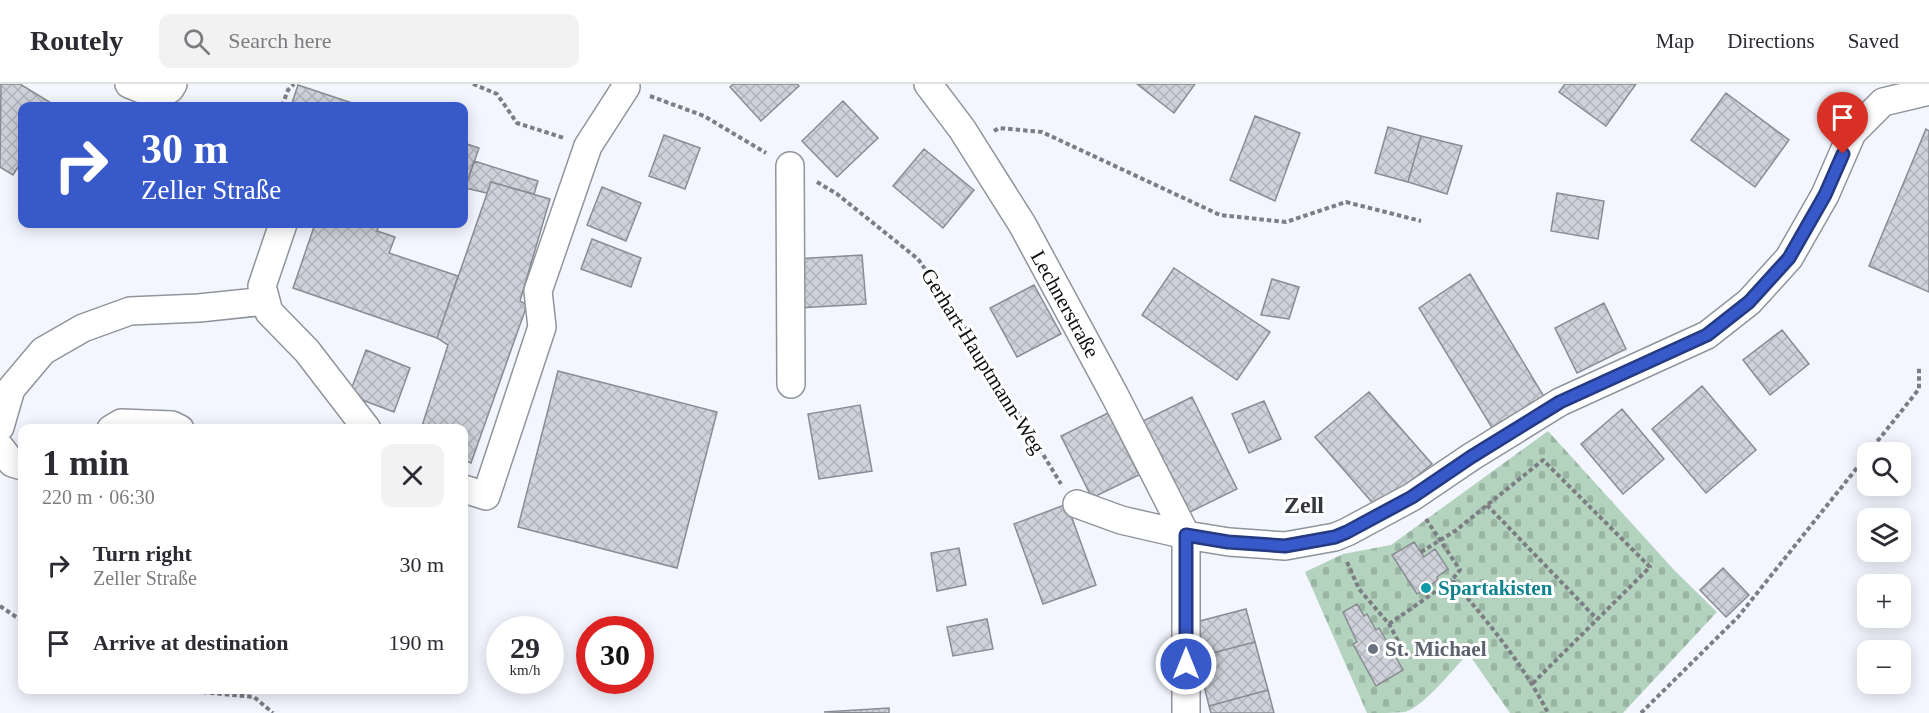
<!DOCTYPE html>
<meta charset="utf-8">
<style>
:root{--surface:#fff;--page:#f2f2f3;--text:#2b2b33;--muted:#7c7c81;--line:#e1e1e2}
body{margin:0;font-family:Georgia,serif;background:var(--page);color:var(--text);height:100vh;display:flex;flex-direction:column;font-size:22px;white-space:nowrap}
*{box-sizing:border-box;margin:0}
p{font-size:20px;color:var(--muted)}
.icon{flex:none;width:33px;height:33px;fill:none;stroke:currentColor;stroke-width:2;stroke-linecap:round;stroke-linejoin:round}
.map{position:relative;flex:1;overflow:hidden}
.side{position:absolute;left:18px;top:340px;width:450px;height:270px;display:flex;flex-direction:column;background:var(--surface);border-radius:12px;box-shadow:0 3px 15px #0003}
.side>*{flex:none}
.top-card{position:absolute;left:18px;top:18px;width:450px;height:126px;border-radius:12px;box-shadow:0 3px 15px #0003;background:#3859ca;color:#fff;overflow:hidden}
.fabs{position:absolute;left:1857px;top:358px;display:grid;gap:12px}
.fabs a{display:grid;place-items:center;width:54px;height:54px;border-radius:12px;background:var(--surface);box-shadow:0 3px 15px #0003;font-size:30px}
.speed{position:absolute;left:486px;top:532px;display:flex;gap:12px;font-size:30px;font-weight:700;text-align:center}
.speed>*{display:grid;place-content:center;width:78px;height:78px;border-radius:50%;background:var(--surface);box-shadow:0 3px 15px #0003;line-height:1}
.speed small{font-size:15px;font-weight:400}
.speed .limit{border:9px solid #d22;background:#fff;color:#111}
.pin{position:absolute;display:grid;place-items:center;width:51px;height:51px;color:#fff;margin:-62px -26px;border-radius:50% 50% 50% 0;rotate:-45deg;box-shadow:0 0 6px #0007}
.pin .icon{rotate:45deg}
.me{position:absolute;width:66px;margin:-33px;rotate:0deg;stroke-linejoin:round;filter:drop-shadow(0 0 4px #0008)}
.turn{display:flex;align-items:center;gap:21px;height:126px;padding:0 24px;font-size:27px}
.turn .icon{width:78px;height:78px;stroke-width:2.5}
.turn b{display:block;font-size:42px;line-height:51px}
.round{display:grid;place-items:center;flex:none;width:63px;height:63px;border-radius:12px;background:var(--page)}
.headline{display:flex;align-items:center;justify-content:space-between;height:102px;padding:0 24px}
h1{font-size:36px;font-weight:700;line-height:45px}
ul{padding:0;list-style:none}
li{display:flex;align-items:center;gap:18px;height:78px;padding:0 24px}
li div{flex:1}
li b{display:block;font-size:22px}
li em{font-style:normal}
header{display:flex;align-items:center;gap:36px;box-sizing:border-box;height:84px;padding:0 30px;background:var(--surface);border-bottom:2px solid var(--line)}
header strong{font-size:28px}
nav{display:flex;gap:33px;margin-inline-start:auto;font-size:21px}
.search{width:420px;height:54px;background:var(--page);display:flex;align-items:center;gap:15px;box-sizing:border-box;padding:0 21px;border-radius:12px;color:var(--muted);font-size:22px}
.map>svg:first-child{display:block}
.cemetery{fill:url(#cemetery-stones)}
.building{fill:url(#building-cross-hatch);stroke:#898c93;stroke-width:1.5}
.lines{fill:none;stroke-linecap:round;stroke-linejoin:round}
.minor-casing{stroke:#90949b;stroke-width:30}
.path{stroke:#7c7e84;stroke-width:4;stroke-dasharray:4.5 3;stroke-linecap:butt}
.minor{stroke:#fff;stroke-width:27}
.route-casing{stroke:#243a83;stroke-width:15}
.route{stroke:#3859ca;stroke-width:10}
.culture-dot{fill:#0f9aa8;stroke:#fff;stroke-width:2}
.worship-dot{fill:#6b7280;stroke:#fff;stroke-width:2}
.labels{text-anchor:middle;stroke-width:6;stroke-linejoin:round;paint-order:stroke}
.street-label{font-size:21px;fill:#0d0e11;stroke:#fff}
.culture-label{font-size:21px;font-weight:bold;fill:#0d838f;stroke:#fff;text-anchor:start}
.worship-label{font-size:21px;font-weight:bold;fill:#5b616d;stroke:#fff;text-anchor:start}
.quarter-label{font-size:24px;font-weight:bold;fill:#34373d;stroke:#fff}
</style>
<header>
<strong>Routely</strong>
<div class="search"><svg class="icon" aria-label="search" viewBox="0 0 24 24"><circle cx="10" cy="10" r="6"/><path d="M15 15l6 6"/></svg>Search here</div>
<nav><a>Map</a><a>Directions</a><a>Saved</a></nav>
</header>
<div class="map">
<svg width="1929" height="629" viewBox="0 0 1929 629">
<defs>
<pattern id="cemetery-stones" width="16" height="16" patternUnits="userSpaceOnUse" patternTransform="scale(1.5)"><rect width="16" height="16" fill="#b3d3be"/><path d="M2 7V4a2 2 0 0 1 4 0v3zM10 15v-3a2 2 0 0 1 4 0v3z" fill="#99b4a2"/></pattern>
<pattern id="building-cross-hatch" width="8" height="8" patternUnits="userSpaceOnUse" patternTransform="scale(1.5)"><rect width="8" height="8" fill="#cfd2da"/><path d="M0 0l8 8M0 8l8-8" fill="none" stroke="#b1b3ba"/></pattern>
</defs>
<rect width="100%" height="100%" fill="#f3f6fe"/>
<!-- cemetery -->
<path class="cemetery" d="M1548,347L1675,487L1717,528L1623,629H1510L1468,569C1454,585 1424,622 1405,628C1394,629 1379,629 1367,629L1305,488L1343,470L1391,461Z"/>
<!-- building -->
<path class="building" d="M1,0H20L56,22H22V77L13,91L0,83Z
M733,0H797L799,2L761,37L730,3Z
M1137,0H1195L1174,29Z
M1565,0H1636L1606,42L1559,8Z
M298,1L361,22H291Z
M1726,9L1789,56L1755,103L1691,56Z
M843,17L878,54L837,93L802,57Z
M1255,32L1300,49L1275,117L1230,96Z
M1388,43L1421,52L1408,98L1375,89Z
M1926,45L1929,47V208L1869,182Z
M664,51L700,64L685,105L649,92Z
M1421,52L1462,62L1447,110L1408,98Z
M464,59L479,64L464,107Z
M924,65L974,106L943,144L893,102Z
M474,77L538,97L534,110L491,98L487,109L465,104Z
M491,98L550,115L520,217L527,221L471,379L464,376V345H421L448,261L437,254Z
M602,103L641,119L626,157L587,141Z
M1557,109L1604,117L1598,155L1551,147Z
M315,140H379L377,147L395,153L389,169L458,192L437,254L293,204Z
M592,155L641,174L631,203L581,185Z
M862,171L866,220L798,224L795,175Z
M1174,184L1270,248L1237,296L1142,231Z
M1470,190L1546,316L1494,347L1419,224Z
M1272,195L1299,203L1289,235L1261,231Z
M1034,201L1061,250L1017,273L990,224Z
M1604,219L1626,265L1577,289L1555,244Z
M1782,246L1809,280L1770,311L1743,276Z
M366,266L410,284L394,328L349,311Z
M558,287L717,328L677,484L518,443Z
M1702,302L1756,366L1706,409L1652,345Z
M1369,308L1432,380L1377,424L1315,353Z
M1192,313L1237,405L1188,429L1143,337Z
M1264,317L1281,355L1249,369L1232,330Z
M860,321L872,387L819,395L808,330Z
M1622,325L1664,375L1623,410L1581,360Z
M1108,329L1139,391L1092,414L1061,352Z
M1067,420L1096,501L1043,520L1014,440Z
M1414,458L1424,473L1435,465L1448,485L1437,493L1438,496L1417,510L1392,471Z
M959,464L966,501L937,507L931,469Z
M1723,484L1749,511L1726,533L1700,506Z
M1357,520L1364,532L1367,530L1376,546L1379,544L1403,586L1376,602L1353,560L1357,558L1343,528Z
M1246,525L1255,558L1197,573L1188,540Z
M987,535L993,565L953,572L947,543Z
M1255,558L1268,606L1209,622L1197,573Z
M1268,606L1274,629H1211L1209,622Z
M889,624V629L824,628Z"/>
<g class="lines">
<defs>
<path id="minor" d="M129,0L156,11L170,5L173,0
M928,0L962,45L1022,140L1114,310L1186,451V629
M790,82L791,300
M283,140L262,202L269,228L307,267L367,345
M0,343L11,305L43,267L83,244L130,227L199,224L266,217
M111,345L121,339L172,341L180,345
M0,363L12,379L22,382
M464,405L486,412L542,243L538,207L588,62L626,3
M1077,420L1121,436L1186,451L1229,458L1285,462L1335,453L1347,448L1412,413L1471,373L1560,318L1707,251L1749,218L1789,174L1825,111L1852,49L1883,18L1929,7"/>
</defs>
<!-- minor casing -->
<use href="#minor" class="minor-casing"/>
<!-- path -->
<path class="path" d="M473,0L497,10L517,39L564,54
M650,12L704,32L766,69
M282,22L288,6L294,0
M994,47L999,44L1042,48L1220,131L1286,138L1346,118L1421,137
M817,98L837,110L918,175L967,245L1061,400
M1868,369L1919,305V284
M1487,421L1597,535
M1426,435L1460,486L1452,496C1488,538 1523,580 1548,629
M1421,468L1455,447L1543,376L1650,483L1533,599
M1347,478L1359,505L1389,540L1403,566L1394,570
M0,522L22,537
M1389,540L1452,496
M180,606L254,613L273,629
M1641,629L1738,533L1868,370"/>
<!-- minor -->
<use href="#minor" class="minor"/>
</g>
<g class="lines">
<defs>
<path id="route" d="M1186,580V451L1228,458L1285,462L1335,453L1347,448L1412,413L1471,373L1560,318L1707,251L1749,218L1789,174L1825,111L1843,70"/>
</defs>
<!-- route casing -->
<use href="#route" class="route-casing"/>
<!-- route -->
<use href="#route" class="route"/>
</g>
<!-- markers -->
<circle class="culture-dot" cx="1426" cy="504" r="6"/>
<circle class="worship-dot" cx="1373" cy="565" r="6"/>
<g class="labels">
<!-- street labels -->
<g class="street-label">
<text transform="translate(1065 220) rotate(61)" y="7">Lechnerstraße</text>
<text transform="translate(983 277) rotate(58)" y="7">Gerhart-Hauptmann-Weg</text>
</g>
<!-- culture labels -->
<g class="culture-label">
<text x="1438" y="511">Spartakisten</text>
</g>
<!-- worship labels -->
<g class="worship-label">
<text x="1385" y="572">St. Michael</text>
</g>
<!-- quarter labels -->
<g class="quarter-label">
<text x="1304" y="429">Zell</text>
</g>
</g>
</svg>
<div class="fabs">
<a><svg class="icon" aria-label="search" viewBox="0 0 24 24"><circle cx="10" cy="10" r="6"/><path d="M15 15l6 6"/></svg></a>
<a><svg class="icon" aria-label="layers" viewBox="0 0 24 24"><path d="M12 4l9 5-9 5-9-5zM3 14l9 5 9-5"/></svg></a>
<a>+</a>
<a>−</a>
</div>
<div class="speed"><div>29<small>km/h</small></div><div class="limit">30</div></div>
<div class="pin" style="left:1843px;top:70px;background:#d93025"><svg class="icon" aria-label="arrive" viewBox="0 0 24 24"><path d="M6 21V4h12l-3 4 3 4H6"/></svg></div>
<svg class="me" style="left:1186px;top:580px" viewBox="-20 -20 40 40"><circle r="17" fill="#3859ca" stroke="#fff" stroke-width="3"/><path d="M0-11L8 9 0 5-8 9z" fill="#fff"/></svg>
<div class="top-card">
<div class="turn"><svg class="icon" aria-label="right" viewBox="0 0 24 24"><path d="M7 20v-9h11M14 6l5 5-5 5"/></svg><div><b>30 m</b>Zeller Straße</div></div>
</div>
<section class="side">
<div class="headline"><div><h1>1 min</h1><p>220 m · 06:30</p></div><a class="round"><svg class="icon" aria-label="close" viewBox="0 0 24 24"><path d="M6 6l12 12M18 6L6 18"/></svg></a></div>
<ul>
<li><svg class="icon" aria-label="right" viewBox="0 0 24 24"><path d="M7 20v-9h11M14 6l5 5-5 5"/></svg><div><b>Turn right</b><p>Zeller Straße</p></div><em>30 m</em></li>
<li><svg class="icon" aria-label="arrive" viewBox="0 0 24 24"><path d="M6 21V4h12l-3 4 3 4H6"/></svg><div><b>Arrive at destination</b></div><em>190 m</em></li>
</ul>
</section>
</div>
